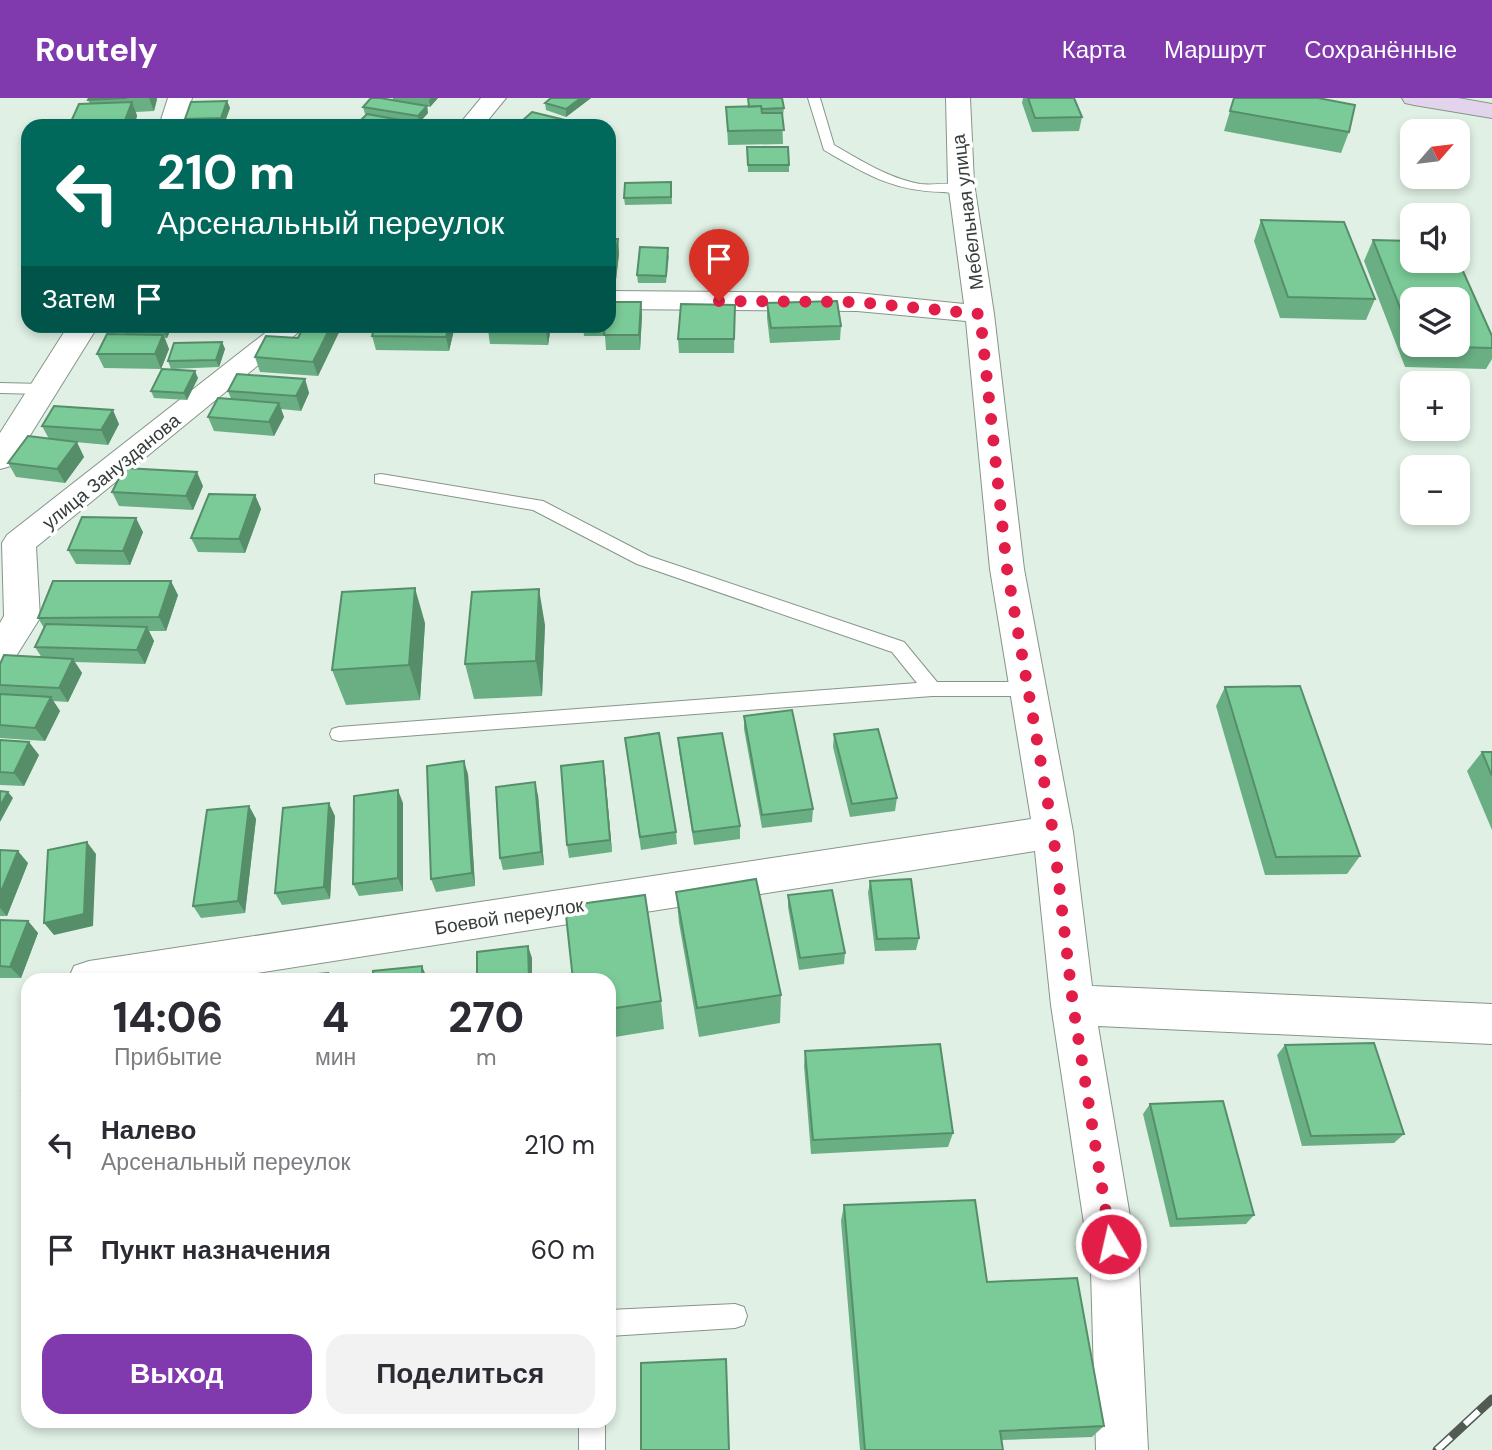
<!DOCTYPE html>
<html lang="ru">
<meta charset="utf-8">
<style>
:root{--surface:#fff;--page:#f2f2f3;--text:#2b2b33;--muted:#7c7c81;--accent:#803aad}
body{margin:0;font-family:"DM Sans",sans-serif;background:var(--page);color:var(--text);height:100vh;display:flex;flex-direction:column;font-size:26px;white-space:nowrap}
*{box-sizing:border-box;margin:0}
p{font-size:23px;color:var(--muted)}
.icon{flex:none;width:38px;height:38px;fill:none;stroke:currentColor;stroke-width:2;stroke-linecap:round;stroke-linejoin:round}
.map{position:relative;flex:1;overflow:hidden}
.side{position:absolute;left:21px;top:875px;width:595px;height:455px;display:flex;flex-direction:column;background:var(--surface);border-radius:21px;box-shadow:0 4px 10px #0003}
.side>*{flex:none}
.top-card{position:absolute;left:21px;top:21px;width:595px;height:214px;border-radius:21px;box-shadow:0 4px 10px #0003;background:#00695c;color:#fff;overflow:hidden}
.needle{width:46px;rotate:62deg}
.controls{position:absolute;left:1400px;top:21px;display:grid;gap:14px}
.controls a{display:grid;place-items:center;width:70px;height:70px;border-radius:14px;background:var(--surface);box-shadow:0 4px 10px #0003;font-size:35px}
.pin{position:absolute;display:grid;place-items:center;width:60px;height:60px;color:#fff;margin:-72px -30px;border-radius:50% 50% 50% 0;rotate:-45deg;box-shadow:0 0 7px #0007}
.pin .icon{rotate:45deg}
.me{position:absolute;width:77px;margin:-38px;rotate:351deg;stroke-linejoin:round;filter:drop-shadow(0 0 5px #0008)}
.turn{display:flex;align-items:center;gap:24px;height:147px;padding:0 21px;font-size:32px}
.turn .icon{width:91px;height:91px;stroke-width:2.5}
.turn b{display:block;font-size:49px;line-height:60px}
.then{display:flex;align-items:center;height:66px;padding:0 21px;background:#0003;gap:14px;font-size:26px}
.eta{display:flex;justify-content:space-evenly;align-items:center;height:119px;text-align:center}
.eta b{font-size:42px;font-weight:800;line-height:49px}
.action{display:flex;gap:14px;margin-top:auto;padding:14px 21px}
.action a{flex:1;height:80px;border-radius:21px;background:var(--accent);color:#fff;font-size:28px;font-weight:800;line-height:80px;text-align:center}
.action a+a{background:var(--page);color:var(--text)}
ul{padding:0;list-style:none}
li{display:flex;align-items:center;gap:21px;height:105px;padding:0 21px}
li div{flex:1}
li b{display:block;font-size:26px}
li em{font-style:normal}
header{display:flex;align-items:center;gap:42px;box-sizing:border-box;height:98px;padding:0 35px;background:var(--accent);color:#fff}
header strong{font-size:33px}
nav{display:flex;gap:38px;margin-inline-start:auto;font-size:24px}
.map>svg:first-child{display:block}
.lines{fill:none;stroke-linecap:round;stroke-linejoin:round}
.lane-casing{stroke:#86958a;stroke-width:2}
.street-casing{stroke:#86958a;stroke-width:2}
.secondary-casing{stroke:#86958a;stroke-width:2}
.lane{fill:#fff;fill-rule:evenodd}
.street{fill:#fff;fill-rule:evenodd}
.secondary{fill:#e2d4ec;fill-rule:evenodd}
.rail-casing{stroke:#525a54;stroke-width:9}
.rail{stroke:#fff;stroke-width:6;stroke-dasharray:19;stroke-linecap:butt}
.wall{fill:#6aaf83;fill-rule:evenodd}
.shaded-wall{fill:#568e6a}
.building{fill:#7bcb98;stroke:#568e6a;stroke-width:2}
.route{stroke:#e11d48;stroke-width:12;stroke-dasharray:0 21.6}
.labels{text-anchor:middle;stroke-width:7;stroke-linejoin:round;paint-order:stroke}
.street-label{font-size:19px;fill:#373e39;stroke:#fff}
</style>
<header>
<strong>Routely</strong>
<nav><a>Карта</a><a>Маршрут</a><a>Сохранённые</a></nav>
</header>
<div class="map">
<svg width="1492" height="1352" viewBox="0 0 1492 1352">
<rect width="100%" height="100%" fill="#e0f0e4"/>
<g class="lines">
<defs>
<path id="lane" d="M808,0H820L834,47C862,63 888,80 920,86C935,88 958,82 970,91C962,97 952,95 943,94C892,93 866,76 824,52Z
M0,285L43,286L51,291L43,296L0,295Z
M381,376L543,403L649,458L904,544L937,584H1029L1038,591L1029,598H932L339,643L332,641L330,636L332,631L339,629L917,585L892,554L637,466L533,412L375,385V377Z
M735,1206L744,1209L747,1218L744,1227L735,1230L609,1238V1212Z
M579,1323H605V1352H579Z"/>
<path id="street" d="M168,0H192L183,28H159Z
M481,0H506L483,28H458Z
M946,0H970L974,85L994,216L1024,471L1073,734L1092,888L1492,906V946L1098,928L1139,1172L1148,1352H1096L1091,1172L1051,907L1035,753L212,882H68L74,868L89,863L1031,721L990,471L966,223L857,213L609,211V193L857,195L964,206L948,85Z
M68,228H98L11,368L0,371V335Z
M274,228H306L36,449L40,520L13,563L0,567V525L4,518L2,445L7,437Z"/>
<path id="secondary" d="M1402,0H1458L1492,6V20L1414,7L1405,5Z"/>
</defs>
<!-- lane casing -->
<use href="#lane" class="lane-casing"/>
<!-- street casing -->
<use href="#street" class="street-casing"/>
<!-- secondary casing -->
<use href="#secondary" class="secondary-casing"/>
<!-- lane -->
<use href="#lane" class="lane"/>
<!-- street -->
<use href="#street" class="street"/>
<!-- secondary -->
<use href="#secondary" class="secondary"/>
<defs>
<path id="rail" d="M1437,1352L1492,1301"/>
</defs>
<!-- rail casing -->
<use href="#rail" class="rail-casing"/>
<!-- rail -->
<use href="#rail" class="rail"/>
</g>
<!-- wall -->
<path class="wall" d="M89,0H157V2L154,13L136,14L137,18L134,28H69L90,6L88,2Z
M393,0H438L430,9L427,8L428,15L419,25L411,24L412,28H359V24L367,16H365L363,9L393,2Z
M551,0H591L566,19L546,12L545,5Z
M748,0L784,10L783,17H782L783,46L728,47L726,9H749Z
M1023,0H1074L1082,19L1079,33L1032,34L1022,5Z
M1234,0L1349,34L1341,55L1224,33Z
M227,3L230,10L224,25L187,26L185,21Z
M522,23L582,28H517L523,27Z
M747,49L789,67V74H748Z
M671,84L672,106L625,107L624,100Z
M1261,122L1375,201L1366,222L1280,220L1254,143Z
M609,141H618L619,156L615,190H609Z
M1373,142L1492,238V261L1486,271L1405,269L1364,163ZM1412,201L1458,247H1412Z
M669,157L666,185H638L637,177Z
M641,204L642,218L640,252H606L605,238H584L583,228H609Z
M767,205L841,228L840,242L770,245L767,220Z
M735,207L734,255H679L678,241Z
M121,228H172L167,240H165L169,251L161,271L104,270L97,256L125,236Z
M342,228L318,278L260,274L255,259L298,240Z
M455,228L449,253L376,252L372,238Z
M488,228H551L548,247L490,246L488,232Z
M222,244L225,251L219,269L171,271L168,263Z
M198,280L187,302L154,300L151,293Z
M305,281L309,295L301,313L281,311L284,319L274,338L214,333L208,319L231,301L228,293Z
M119,326L108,347L75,344L84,359L65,385L16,379L8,365L49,341L42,328Z
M203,388L193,412L119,408L112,394Z
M255,397L261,411L245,455L198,454L191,440Z
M143,434L130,467L76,466L68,452Z
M178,497L166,533H149L154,543L145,566L75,564L82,575L68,604L53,603L60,613L45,643L0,640V566L42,560L35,549L44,530L38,520Z
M425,525L420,602L346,607L332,572Z
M545,527L542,598L474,601L465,566Z
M1225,589L1360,758L1347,776L1265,777L1216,608Z
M744,618L813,711L812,724L762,730L744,631Z
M834,636L897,700L895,713L850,719L833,649Z
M625,640L676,734L677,746L641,752Z
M678,640L740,728V741L694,747L679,653Z
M0,642L39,657L24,688L0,687Z
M1482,654H1492V732L1467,673Z
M468,676L475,788L436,794L431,781Z
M605,676L612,754L569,760L567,747Z
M538,697L544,767L503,772L500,760Z
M403,705V793L359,798L353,786Z
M249,708L256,721L245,815L201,820L193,808Z
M335,718L330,801L282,807L275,795Z
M0,752L28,765L7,818H0Z
M870,783L919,840L916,852L875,853L868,795Z
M676,794L781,897L780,925L699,939L679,825Z
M788,797L845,855L844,866L799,872L788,809Z
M0,822L28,823L38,835L21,880H0Z
M609,882L661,903L664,931L609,940Z
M1285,947L1404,1036L1394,1045L1302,1048L1277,957Z
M805,953L953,1035L948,1049L811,1056L804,968Z
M1150,1006L1254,1117L1246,1126L1170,1129L1143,1016Z
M844,1107L987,1184L1104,1328L1092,1339L1002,1342L1003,1352H860L841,1123Z"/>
<!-- shaded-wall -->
<path class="shaded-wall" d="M149,0H157L154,13Z
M431,0H438L430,9L429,2Z
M581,0H591L566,19V11Z
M227,3L230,10L224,27L221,20Z
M132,4L137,18L134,28H123Z
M427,8L428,15L419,25L418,18Z
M618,141L619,156L615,190L613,176Z
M641,204L642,218L640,252L639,237Z
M162,228H172L167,240Z
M331,228H342L318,278L313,264Z
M449,228H455L449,253L446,239Z
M546,228H551L548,247L546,233Z
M163,237L169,251L161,271L155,256Z
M222,244L225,251L219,269L216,262Z
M195,273L198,280L187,302L184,295Z
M305,281L309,295L301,313L296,298Z
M279,305L284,319L274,338L269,324Z
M113,312L119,326L108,347L101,332Z
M77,344L84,359L65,385L57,371Z
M197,374L203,388L193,412L186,398Z
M255,397L261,411L245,455L239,441Z
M136,420L143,434L130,467L123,453Z
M171,483L178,497L166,533L159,519Z
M415,490L425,525L420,602L409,567Z
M539,491L545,527L542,598L536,563Z
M147,529L154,543L145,566L137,552Z
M73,561L82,575L68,604L59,590Z
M51,599L60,613L45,643L35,630Z
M29,644L39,657L24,688L14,675Z
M464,663L468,676L475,788L472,775Z
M603,663L605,676L612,754L610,742Z
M535,684L538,697L544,767L541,754Z
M398,692L403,705V793L398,780Z
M8,694L13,700L0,724V708Z
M329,705L335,718L330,801L324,789Z
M249,708L256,721L245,815L238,803Z
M87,744L96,756L93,828L54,837L44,825Z
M18,753L28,765L7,818L0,810V796Z
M28,823L38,835L21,880L10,869Z
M528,848L532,860V882H529Z
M422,868L427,880V882H422Z"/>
<!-- building -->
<path class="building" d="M89,0H127L88,2Z
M371,0H380L427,8L418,18L363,9Z
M551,0H581L566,11L545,5Z
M748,0H782L784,10L762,11L761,8L749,9Z
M1028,0H1074L1082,19L1035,20Z
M1234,0H1318L1355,7L1349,34L1230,13Z
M227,3L221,20L185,21L191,4Z
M132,4L123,27L69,28L79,6Z
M761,8L762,15H782L784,32L728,33L726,9Z
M532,14L582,26L580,28H542L522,23Z
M367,16L411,24L407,28H379L359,24Z
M228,25L227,28H186L187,26Z
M747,49H788L789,67H748Z
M671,84V99L624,100L625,85Z
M1261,122L1344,124L1375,201L1288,199Z
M609,141H618L613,176H609Z
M1373,142L1412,143V163L1458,162L1492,238V250L1415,248V247H1458V201H1412V240Z
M640,149L668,150L666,178L637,177Z
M837,203L841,228L771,230L767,205Z
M609,204H641L639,237H604L605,228H609Z
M681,206L735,207L734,241H678Z
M304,228H331L313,264L255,259L266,238L298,240Z
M375,228H449L446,239L372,238Z
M488,228H546V233L488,232Z
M107,236L163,237L155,256H97Z
M222,244L216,262L168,263L174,245Z
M162,271L195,273L184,295L151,293Z
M237,276L305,281L296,298L228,293Z
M218,300L279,305L269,324L208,319Z
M54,308L113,312L101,332L42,328Z
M28,338L77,344L57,371L8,365Z
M124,370L197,374L186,398L112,394Z
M209,396L255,397L239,441L191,440Z
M82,419L136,420L123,453L68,452Z
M53,483H171L159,519L38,520Z
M415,490L409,567L332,572L342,494Z
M539,491L536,563L465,566L472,494Z
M46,526L147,529L137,552L35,549Z
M4,557L73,561L59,590L0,587V566Z
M1300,588L1360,758L1276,759L1225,589Z
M0,596L51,599L35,630L0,627Z
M792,612L813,711L762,717L744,618Z
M878,631L897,700L852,706L834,636Z
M659,635L676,734L640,739L625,640Z
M722,635L740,728L693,734L678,640Z
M0,642L29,644L14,675L0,674Z
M1482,654H1492V678Z
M464,663L472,775L431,781L427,668Z
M603,663L610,742L567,747L561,668Z
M535,684L541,754L500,760L496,689Z
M398,692V780L353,786L354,698Z
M0,693L8,694L0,708Z
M329,705L324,789L275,795L283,710Z
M249,708L238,803L193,808L207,712Z
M87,744L84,816L44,825L48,752Z
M0,752L18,753L0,796Z
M756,781L781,897L697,910L676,794Z
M911,781L919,840L877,841L870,783Z
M832,792L845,855L800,860L788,797Z
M645,797L661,903L609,911V882H573L565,808Z
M0,822L28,823L10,869L0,868Z
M528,848L529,882H477V854Z
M422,868V882H373V873Z
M328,875L327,882H270V880Z
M1374,945L1404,1036L1311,1038L1285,947Z
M940,946L953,1035L813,1042L805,953Z
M28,969V991L22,992Z
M1223,1003L1254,1117L1177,1121L1150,1006Z
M975,1102L987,1184L1077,1180L1104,1328L1000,1333L1003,1352H865L844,1107Z
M726,1261L729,1352H641V1265Z"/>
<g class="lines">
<!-- route -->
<path class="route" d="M719,203L857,204L980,216L1007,471L1053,734L1073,907L1111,1146"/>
</g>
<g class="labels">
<!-- street labels -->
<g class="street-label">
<text transform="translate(967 114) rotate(-97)" y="7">Мебельная улица</text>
<text transform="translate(111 373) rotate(-39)" y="7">улица Занузданова</text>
<text transform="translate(509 818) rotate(-9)" y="7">Боевой переулок</text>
</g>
</g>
</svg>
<div class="controls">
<a><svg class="needle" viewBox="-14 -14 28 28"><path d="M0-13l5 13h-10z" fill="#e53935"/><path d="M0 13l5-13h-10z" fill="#7c7c81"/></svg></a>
<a><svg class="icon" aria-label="sound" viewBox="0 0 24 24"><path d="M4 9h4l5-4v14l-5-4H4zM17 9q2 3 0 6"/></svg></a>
<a><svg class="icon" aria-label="layers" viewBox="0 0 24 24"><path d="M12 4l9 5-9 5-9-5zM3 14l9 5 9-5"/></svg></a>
<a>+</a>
<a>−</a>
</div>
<div class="pin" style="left:719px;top:203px;background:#d93025"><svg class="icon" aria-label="arrive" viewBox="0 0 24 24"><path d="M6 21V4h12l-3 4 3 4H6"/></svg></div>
<svg class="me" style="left:1111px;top:1146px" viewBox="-20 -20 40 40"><circle r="17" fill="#e11d48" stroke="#fff" stroke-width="3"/><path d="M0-11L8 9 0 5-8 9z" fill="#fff"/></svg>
<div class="top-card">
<div class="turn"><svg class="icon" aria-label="left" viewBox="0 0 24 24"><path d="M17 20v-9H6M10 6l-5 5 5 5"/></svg><div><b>210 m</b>Арсенальный переулок</div></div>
<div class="then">Затем<svg class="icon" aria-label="arrive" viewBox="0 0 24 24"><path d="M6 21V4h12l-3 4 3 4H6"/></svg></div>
</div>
<section class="side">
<div class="eta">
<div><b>14:06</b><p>Прибытие</p></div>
<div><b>4</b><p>мин</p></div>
<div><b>270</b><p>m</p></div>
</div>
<ul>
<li><svg class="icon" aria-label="left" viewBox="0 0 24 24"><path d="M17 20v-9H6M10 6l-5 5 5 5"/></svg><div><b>Налево</b><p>Арсенальный переулок</p></div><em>210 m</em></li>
<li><svg class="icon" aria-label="arrive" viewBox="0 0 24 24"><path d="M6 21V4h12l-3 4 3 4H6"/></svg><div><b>Пункт назначения</b></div><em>60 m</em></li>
</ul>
<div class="action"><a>Выход</a><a>Поделиться</a></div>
</section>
</div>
